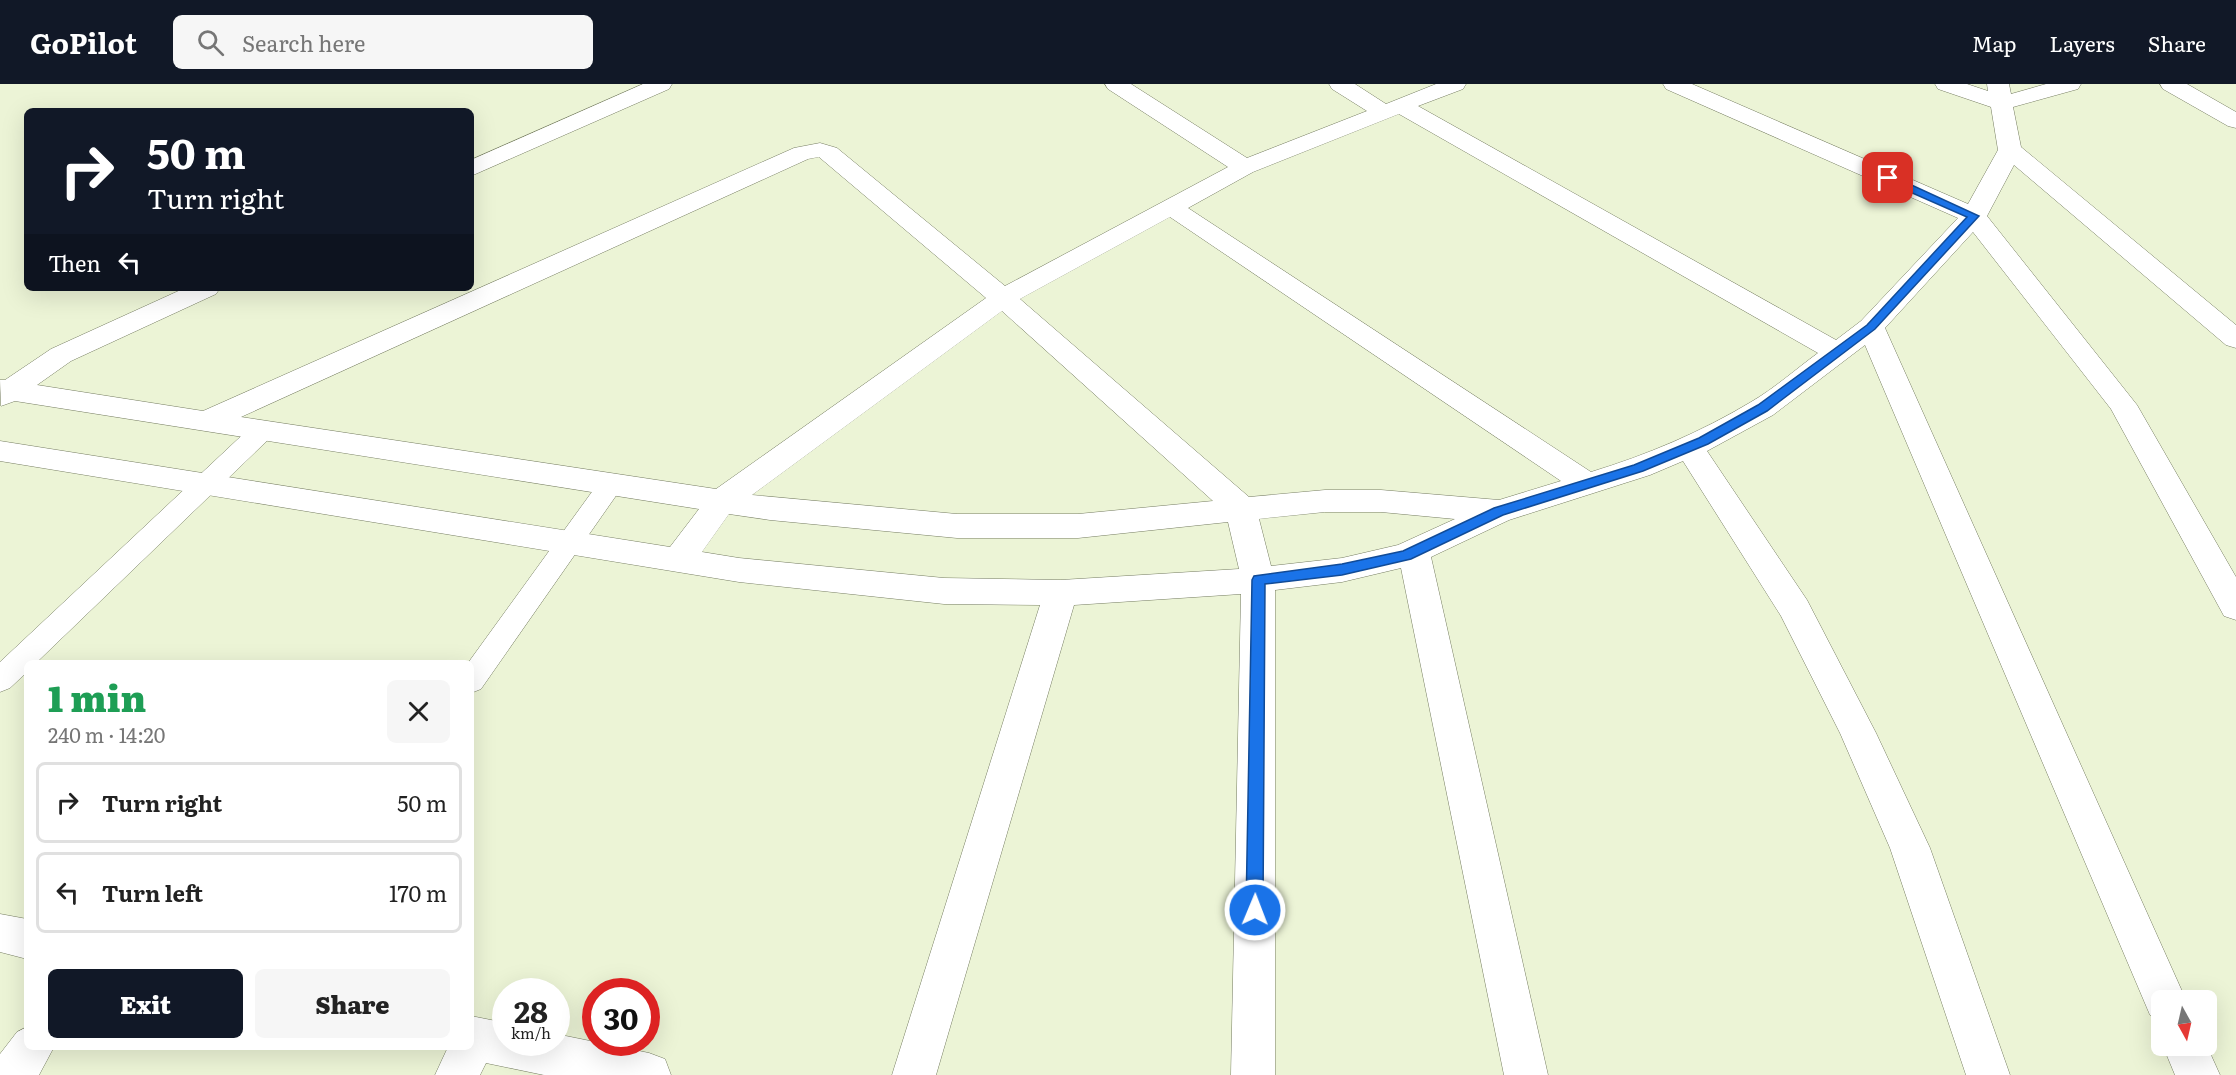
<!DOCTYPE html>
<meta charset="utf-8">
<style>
:root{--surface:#fff;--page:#f6f6f6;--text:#222;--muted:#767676;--line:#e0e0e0;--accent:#111827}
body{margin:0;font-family:Literata,serif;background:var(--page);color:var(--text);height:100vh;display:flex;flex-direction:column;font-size:22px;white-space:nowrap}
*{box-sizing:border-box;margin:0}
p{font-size:20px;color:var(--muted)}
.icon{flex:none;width:33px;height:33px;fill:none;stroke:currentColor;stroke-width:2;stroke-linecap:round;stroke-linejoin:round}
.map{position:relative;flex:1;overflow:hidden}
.details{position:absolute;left:24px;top:576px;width:450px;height:390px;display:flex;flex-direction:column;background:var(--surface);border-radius:9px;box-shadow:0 6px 24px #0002}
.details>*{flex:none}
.guide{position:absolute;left:24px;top:24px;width:450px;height:183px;border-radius:9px;box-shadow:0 6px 24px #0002;background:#111827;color:#fff;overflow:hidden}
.needle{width:39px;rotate:172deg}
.controls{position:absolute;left:2151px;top:906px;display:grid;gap:12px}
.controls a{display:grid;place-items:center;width:66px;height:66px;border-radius:9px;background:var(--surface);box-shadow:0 6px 24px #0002;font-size:30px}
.speed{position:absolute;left:492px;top:894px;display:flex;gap:12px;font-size:30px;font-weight:700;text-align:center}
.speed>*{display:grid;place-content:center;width:78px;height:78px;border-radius:50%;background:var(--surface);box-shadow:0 6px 24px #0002;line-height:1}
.speed small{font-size:15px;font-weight:400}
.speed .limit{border:9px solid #d22;background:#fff;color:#111}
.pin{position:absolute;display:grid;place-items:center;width:51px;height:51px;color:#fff;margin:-26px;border-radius:12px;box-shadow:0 3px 9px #0006}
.me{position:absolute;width:66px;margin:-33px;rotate:1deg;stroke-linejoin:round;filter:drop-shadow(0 0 4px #0008)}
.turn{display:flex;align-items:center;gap:21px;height:126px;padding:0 24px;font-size:27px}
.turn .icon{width:78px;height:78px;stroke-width:2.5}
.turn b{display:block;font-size:42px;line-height:51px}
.then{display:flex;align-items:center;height:57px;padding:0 24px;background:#0003;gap:12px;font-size:22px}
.round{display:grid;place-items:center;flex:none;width:63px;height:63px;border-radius:9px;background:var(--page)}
.head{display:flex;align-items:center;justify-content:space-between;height:102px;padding:0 24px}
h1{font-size:36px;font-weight:800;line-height:45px;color:#1e9e55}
.action{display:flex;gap:12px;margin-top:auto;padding:12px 24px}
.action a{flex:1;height:69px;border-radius:9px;background:var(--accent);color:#fff;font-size:24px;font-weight:800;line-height:69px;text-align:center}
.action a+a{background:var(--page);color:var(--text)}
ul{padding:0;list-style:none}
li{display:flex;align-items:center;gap:18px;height:81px;margin:0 12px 9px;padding:0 12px;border:3px solid var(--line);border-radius:9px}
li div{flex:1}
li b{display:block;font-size:22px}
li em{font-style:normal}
header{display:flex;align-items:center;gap:36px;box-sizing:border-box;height:84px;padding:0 30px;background:var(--accent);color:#fff}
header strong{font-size:28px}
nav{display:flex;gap:33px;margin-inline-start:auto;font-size:21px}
.search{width:420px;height:54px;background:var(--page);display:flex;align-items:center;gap:15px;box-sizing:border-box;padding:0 21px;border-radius:9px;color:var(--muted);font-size:22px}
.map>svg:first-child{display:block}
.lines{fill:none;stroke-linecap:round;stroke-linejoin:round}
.service-casing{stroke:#767d62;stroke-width:1}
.minor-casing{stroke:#767d62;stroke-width:1}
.service{fill:#fff;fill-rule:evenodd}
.minor{fill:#fff;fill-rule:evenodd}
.route{fill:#1a73e8;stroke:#114b97;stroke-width:1.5}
</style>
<header>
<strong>GoPilot</strong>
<div class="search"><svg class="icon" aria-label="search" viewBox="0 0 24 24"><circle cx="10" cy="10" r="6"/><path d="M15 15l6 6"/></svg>Search here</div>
<nav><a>Map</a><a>Layers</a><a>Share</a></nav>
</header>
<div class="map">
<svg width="2236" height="991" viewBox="0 0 2236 991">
<rect width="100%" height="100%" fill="#ecf4d6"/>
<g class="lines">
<defs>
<path id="service" d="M263,338L272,340L275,346L272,352L36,579H27V588L10,604L0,608V578L254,340Z
M611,391L620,394L624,400L620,406L481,605L471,609V579H468L602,394Z"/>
<path id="minor" d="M643,0H672L669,5L471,92V76Z
M1105,0H1131L1247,74L1367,27L1332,5L1329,0H1355L1386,20L1436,0H1466L1463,5L1418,22L1836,256L1861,237L1958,134L1666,5L1663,0H1692L1968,120L1998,66L1991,23L1938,5L1935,0H1967L1988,7L1987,0H2009L2011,10L2046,0H2081L2078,5L2013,23L2021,63L2236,241V264L2226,261L2014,81L1987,132L2137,321L2236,493V536L2224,532L2111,325L1973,148L1885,244L2186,916H2162V935L2150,931L1865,261L1773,331L1707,367L1807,516L1876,649L1930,764L2010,991H1966L1890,764L1840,649L1781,532L1683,377L1650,391L1509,436L1431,473L1548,991H1504L1401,484L1342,498L1275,506V991H1231L1241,510L1074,521L936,991H892L1040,521L944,520L739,498L0,377V357L670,463L699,425L15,317L1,322L0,296H5L51,265L185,204H220L216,210L71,277L37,301L203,327L794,64L820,59L837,64L1005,202L1228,83L1108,5ZM1399,30L1818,269C1796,285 1775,304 1751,318C1701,348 1647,371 1591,388L1188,124L1253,88ZM819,73L986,214L716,405L241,333L808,75ZM1170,133L1561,397L1499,416L1381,406H1325L1249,413L1020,215ZM1002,227L1213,417L1078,430H957L752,411ZM1325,428H1381L1455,435L1398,461L1342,474L1271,482L1259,435ZM729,430L770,436L957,454H1078L1228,438L1239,485L1061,496L944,494L739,474L702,468Z
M2160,0H2187L2236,28V44L2228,42L2163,5Z
M0,830L27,835V875L0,868Z
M471,932L506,939V958H556V950L649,969L665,975L671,991H544L486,979L480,991H435L448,963H471Z
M27,943V963H54L39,991H0V970L17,948Z
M2206,960L2220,991H2175L2163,962H2206Z"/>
</defs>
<!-- service casing -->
<use href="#service" class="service-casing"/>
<!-- minor casing -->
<use href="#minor" class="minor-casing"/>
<!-- service -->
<use href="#service" class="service"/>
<!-- minor -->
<use href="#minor" class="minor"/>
</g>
<!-- route -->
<path class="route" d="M1885,92H1892L1979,132L1875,245L1767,327L1708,360L1643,387L1503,431L1411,475L1342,491L1265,500L1263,826L1261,831L1255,834L1249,831L1246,826L1252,496L1254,492L1342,480L1403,467L1494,424L1634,381L1699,354L1758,321L1867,241L1967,133L1885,97Z"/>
</svg>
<div class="controls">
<a><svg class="needle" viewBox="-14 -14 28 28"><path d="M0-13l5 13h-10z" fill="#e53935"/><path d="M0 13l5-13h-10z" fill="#767676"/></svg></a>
</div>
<div class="speed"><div>28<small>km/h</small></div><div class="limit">30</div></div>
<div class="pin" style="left:1888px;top:94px;background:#d93025"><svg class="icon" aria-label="arrive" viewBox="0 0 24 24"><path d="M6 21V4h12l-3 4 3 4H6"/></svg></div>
<svg class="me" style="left:1255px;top:826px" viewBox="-20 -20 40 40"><circle r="17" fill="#1a73e8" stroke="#fff" stroke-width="3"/><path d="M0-11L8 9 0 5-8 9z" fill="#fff"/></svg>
<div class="guide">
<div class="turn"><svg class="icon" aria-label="right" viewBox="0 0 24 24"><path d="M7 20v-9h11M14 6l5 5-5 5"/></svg><div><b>50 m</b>Turn right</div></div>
<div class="then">Then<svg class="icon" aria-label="left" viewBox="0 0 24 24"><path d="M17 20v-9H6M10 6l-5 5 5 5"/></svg></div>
</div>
<section class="details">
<div class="head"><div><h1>1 min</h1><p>240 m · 14:20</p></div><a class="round"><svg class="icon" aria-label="close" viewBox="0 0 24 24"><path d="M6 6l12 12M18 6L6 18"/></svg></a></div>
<ul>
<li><svg class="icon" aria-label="right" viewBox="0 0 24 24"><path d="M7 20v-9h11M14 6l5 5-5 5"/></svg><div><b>Turn right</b></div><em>50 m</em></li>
<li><svg class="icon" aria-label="left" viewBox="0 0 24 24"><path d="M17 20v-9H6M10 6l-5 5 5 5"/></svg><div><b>Turn left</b></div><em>170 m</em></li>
</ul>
<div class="action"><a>Exit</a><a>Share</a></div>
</section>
</div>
